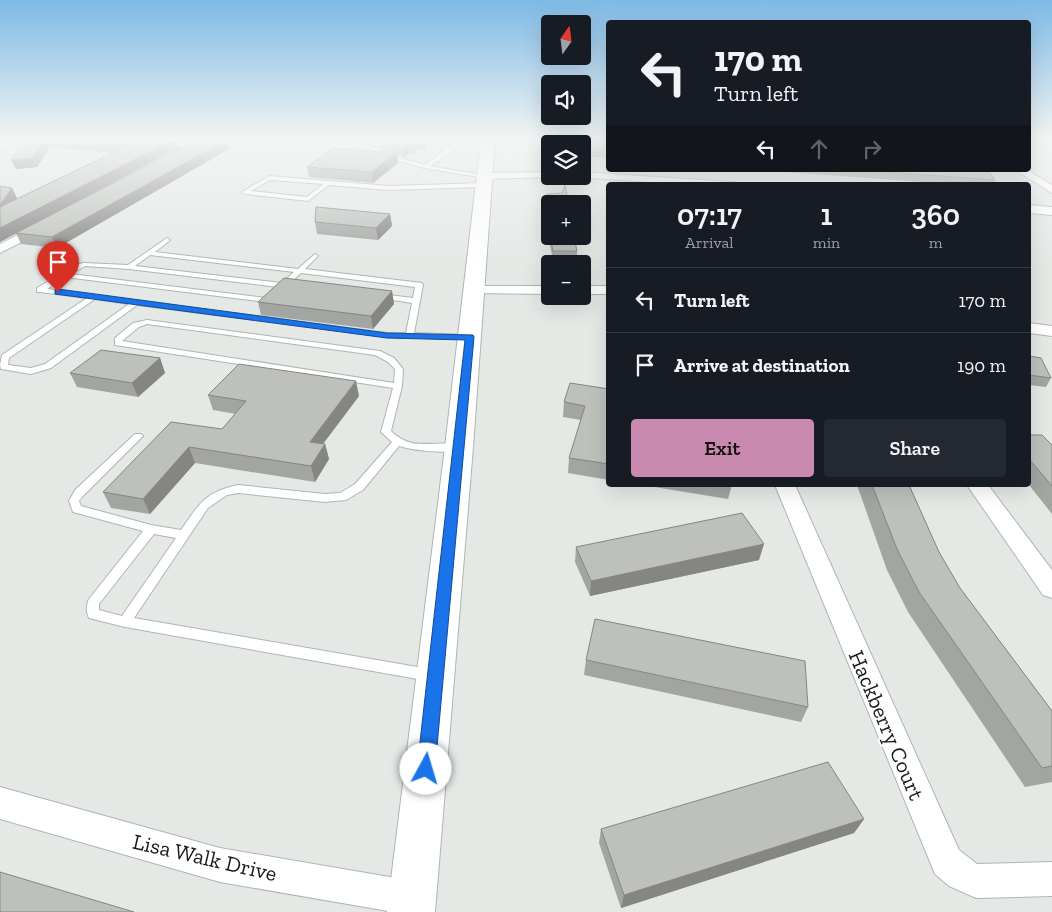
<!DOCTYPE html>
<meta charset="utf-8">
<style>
:root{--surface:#171b24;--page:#242831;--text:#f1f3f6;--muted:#9ea1a6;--line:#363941;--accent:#ca89af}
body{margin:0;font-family:"Zilla Slab",serif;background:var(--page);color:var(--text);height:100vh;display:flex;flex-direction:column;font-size:19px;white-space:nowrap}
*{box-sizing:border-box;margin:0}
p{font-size:16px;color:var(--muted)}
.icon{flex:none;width:28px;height:28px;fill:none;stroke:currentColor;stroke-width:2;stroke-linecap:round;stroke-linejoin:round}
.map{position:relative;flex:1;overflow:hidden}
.side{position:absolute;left:606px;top:182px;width:425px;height:305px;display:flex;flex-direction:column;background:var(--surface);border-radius:5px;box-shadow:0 5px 20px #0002}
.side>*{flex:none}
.banner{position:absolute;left:606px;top:20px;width:425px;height:152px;border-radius:5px;box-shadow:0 5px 20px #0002;background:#171b24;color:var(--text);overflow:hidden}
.needle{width:32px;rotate:14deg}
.tools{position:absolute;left:541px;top:15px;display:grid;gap:10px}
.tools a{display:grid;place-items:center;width:50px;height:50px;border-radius:5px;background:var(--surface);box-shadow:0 5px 20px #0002;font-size:25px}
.pin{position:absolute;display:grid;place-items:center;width:42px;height:42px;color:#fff;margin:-51px -21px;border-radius:50% 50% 50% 0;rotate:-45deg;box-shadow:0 0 5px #0007}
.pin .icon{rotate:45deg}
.me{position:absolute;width:55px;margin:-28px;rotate:6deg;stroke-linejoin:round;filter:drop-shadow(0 0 4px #0008)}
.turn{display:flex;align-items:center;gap:18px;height:105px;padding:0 25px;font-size:22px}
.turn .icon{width:65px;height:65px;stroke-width:2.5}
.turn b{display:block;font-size:35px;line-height:42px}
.lanes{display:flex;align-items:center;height:48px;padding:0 25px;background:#0003;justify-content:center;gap:25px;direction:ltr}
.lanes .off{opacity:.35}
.eta{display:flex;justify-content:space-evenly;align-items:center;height:85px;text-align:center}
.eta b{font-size:30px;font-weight:600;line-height:35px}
.action{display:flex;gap:10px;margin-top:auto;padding:10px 25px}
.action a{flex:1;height:58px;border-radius:5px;background:var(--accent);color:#111;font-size:20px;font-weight:600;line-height:58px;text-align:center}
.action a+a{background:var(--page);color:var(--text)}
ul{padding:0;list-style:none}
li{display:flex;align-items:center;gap:15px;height:65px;padding:0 25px;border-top:1px solid var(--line)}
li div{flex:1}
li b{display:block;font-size:19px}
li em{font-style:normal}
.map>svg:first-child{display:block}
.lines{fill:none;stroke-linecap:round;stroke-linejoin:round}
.lane-casing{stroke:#b0b4b2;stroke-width:2}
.street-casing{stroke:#b0b4b2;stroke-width:2}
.secondary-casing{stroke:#b0b4b2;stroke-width:2}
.lane{fill:#fff;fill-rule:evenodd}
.street{fill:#fff;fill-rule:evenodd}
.secondary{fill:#fff;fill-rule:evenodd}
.wall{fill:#a3a5a2}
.shaded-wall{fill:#858684}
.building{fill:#bec0bc;stroke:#858684}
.route{fill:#1a73e8;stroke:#114b97}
.labels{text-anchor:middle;stroke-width:4;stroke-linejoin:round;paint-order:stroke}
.near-street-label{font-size:22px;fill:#191b1a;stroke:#fff}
</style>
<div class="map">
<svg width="1052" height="912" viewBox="0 0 1052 912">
<rect width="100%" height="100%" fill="#e4e9e6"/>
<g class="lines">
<defs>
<path id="lane" d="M347,140H371L369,141V145L400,158L425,165L446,149L439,148L433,143V140H438V142L443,146L449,147L454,140H459L454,150L430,166L488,176L485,178L424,168L396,160L365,147V141Z
M269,176L389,186L484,183L487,185L484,187L389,190L329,185L308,201L245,194L242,192ZM270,180L323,184L307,197L251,191Z
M167,238L170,240L169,241L155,252L298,269L315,254L318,256L305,269L422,283L423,285L414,333L469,335L473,337L469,339L387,337L137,305L51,368L31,374L1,369L0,365L2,355L87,298L40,292H37V288L76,265L83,263L128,265ZM150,255L294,272L282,283L135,266ZM85,266L129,269L278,287V290H281L285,288H292L293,286L289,284L301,273L415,287L413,298L381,294L377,296L381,298L412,303L406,333H387L47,289L65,277L267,302L271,300L267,298L71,274ZM95,299L129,304L45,364L31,368L8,365L9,358Z
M147,320L380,351L394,358L403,369L402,386L391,431C397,437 404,441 412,443C424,446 455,440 463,447C453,456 412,450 399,446L363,490L346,500L325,502L238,493L227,495L208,508L134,618L429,669L434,671L436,675L434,679L429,681L125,627L89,618C86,612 86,605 89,599L143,531L73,512L69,501L75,490L135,434H141L143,436L83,496L79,501L81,506L151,525L181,530C199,504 205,492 238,485L325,494L340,493L355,484L392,442L381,432L393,388L115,345V338L133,323ZM147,324L375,355L388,362L395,369L394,383L122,341L139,327ZM154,534L176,538L122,616L99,610V604Z"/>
<path id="street" d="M11,140L3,149L0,150V140Z
M141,140C155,140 186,137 196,145L191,148L146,143Z
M1015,170H1027L1052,185V193Z
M550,172V176L554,177L485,179L480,176L485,173Z
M582,172L733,182L739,185H692L578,177L582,176Z
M1029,205L1052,207V215L1029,213Z
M41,223L45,224L47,227L45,230L0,253V244Z
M475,286H550V294L470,293L468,290L470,287Z
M582,286H609V294H582Z
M1029,323L1052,326V336L1029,333Z
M775,485H795L959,850L977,864L1052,862V896L976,898L949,886L935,874Z
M967,485H988L1052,570V598L1043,595Z
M0,787L220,848L413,881L425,886L430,898L425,910L421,912H394L220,882L0,819Z"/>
<path id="secondary" d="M481,140H495L473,447L435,912H387L445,447Z"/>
</defs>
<!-- lane casing -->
<use href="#lane" class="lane-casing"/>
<!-- street casing -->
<use href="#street" class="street-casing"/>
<!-- secondary casing -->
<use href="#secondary" class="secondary-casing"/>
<!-- lane -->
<use href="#lane" class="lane"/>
<!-- street -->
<use href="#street" class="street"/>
<!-- secondary -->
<use href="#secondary" class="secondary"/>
</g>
<!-- wall -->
<path class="wall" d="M25,140H175L178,148L54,213L191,143L192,141L191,140H232L228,143L229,149L57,248L21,244L16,233L0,242V186L12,188L17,198L15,200L113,153L50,147L37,167L16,169L11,160Z
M385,140H427L425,150H416L415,154H408L404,157L397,154L398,163L373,183L309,177L307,167L380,152L386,148Z
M543,140H561L550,144V159H544Z
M609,140V158L583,156V149Z
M760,170H987L995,180L993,185H962Z
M547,194L577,251V259L553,260L545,220V212H547Z
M390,214L392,226L378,240L317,234L315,222Z
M392,291L394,304L373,329L261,315L258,302Z
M1029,356L1051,378L1046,387L1029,385Z
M160,358L165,373L138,397L77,387L70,373Z
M609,389V480L568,473L569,458L581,420L563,417L564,402Z
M208,395L359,396L323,444H325L329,459L315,482L195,463L150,514L111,508L103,492L222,429L236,414L213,410Z
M1029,435L1052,445V514L1029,485Z
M642,485H732L728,499Z
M857,485H909L939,552L960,588L1052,711V782L1025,787L908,612L887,570Z
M576,547L759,560L590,596L575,562Z
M586,660L808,707L801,722L584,675Z
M864,819L854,833L621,908L599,843L601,829Z"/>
<!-- shaded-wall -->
<path class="shaded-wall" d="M45,140H47L50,147L37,167L16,169L11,160Z
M173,140H175L178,148L0,242V228Z
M216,140H232L228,143L229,149L57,248L52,237Z
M415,140L416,150L415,154L414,144Z
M424,140H427L425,150Z
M407,144L408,154L404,157L403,147Z
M397,152L398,163L373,183L372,172Z
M12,188L17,198L3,218L0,212V205Z
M390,214L392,226L378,240L376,228Z
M392,291L394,304L373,329L371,316Z
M160,358L165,373L138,397L132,383Z
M356,381L359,396L313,457L310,442Z
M325,444L329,459L315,482L311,466Z
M189,447L195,463L150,514L143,499Z
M764,544L759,560L590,596L591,581Z
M864,819L854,833L621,908L624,895Z"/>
<!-- building -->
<path class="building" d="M25,140H45L33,158L11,160Z
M71,140H173L0,228V207L129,145Z
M193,140H227L52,237L16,233L191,143Z
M386,140H415L414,144H407L403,147Z
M544,140H561L562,144H550V152H544Z
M588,140H609V151L583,149Z
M382,146L397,152L372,172L307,167L333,148L380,152Z
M857,170H987L995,180Z
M565,185L569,204H550V236H574L577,251H553L545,212H548L547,194L562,193Z
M0,186L12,188L0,205Z
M316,207L390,214L376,228L315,222Z
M284,278L392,291L371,316L258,302Z
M101,350L160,358L132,383L70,373Z
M1029,356L1041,358L1051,378L1029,375Z
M239,364L356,381L310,442L325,444L311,466L189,447L143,499L103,492L171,422L222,429L246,401L208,395Z
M570,383L609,389V464L569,458L585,406L564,402Z
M1029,435H1042L1052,445V486L1029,459Z
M872,485H909L939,552L960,588L1052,711V766L1042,768L919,592L897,549Z
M742,513L764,544L591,581L576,547Z
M595,619L805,661L808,707L586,660Z
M828,762L864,819L624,895L601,829Z
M0,872L134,912H0Z"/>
<!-- sky -->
<linearGradient id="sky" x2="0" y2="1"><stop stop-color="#7eb9e5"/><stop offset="0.52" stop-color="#f3f5f4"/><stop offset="1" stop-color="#f3f5f4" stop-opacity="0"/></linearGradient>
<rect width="1052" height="268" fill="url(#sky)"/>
<!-- route -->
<path class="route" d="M58,289L387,333L473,335L474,337L435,769L432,775L426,777L420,775L417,769L465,340L387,338L55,294V290Z"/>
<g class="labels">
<!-- near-street labels -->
<g class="near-street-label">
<text transform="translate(887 725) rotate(67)" y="8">Hackberry Court</text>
<text transform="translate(205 857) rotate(13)" y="8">Lisa Walk Drive</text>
</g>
</g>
</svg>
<div class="tools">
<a><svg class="needle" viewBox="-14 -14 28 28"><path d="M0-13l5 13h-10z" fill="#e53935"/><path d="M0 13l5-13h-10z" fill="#9ea1a6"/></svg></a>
<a><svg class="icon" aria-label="sound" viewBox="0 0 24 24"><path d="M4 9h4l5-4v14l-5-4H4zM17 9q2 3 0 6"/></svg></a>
<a><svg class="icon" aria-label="layers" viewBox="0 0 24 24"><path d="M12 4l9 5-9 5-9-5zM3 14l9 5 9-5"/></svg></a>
<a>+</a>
<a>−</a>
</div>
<div class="pin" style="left:58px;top:292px;background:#d93025"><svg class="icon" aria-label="arrive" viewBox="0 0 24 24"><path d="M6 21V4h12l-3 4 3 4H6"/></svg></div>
<svg class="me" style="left:426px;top:769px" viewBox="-20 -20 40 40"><circle r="19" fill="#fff"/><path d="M0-13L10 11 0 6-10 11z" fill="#1a73e8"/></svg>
<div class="banner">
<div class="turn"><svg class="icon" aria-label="left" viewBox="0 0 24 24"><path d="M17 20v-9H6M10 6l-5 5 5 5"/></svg><div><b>170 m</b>Turn left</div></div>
<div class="lanes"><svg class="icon" aria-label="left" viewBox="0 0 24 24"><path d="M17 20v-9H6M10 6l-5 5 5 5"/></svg><svg class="icon off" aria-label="ahead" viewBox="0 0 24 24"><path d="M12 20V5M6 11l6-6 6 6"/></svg><svg class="icon off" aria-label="right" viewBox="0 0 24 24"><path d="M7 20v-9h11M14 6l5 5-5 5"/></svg></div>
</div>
<section class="side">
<div class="eta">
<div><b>07:17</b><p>Arrival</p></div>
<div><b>1</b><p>min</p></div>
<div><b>360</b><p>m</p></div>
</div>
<ul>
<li><svg class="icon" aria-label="left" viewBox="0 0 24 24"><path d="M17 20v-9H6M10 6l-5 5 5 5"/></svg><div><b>Turn left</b></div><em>170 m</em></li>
<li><svg class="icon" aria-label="arrive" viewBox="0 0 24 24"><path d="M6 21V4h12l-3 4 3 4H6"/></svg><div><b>Arrive at destination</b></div><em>190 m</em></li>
</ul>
<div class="action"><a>Exit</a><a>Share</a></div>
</section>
</div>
